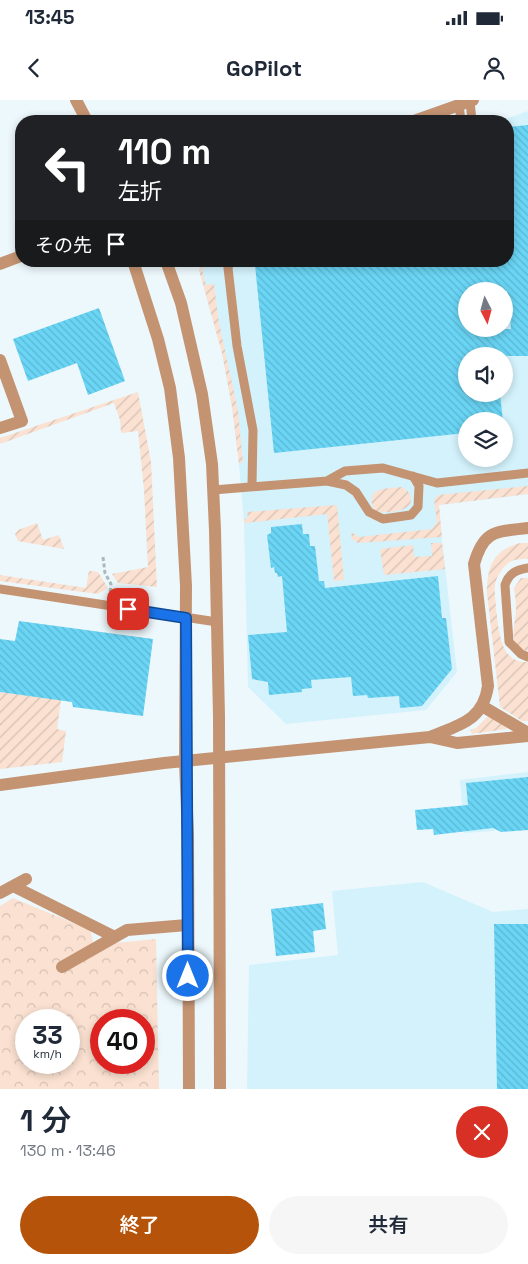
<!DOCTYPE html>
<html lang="ja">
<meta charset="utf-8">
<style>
:root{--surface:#fff;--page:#f6f6f7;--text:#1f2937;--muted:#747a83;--accent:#b45309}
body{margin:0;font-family:"Space Grotesk","Noto Sans JP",sans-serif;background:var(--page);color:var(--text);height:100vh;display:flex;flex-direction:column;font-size:19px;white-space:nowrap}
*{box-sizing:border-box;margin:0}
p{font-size:16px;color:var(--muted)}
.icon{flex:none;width:28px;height:28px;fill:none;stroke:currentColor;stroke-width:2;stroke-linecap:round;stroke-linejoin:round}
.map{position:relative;height:989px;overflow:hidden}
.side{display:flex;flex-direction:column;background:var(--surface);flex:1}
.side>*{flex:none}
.top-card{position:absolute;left:15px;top:15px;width:499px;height:152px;border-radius:20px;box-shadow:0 2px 8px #0003;background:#202124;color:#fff;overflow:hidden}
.needle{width:32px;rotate:174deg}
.fabs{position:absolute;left:458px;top:182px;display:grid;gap:10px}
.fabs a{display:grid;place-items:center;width:55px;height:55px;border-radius:50%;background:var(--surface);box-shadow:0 2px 8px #0003;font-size:25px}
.speed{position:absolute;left:15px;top:909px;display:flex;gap:10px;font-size:25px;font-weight:700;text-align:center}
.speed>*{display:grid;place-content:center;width:65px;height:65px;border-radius:50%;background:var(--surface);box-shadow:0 2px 8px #0003;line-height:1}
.speed small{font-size:12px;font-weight:400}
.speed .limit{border:8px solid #d22;background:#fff;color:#111}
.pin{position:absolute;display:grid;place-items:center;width:42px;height:42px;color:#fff;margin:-21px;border-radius:10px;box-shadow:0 2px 8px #0006}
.me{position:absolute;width:55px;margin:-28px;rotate:0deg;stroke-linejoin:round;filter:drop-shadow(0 0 4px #0008)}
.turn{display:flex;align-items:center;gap:18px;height:105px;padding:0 20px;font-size:22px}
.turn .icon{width:65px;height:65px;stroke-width:2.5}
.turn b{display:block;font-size:35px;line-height:42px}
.then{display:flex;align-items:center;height:48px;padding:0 20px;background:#0003;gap:10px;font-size:19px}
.round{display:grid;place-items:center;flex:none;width:52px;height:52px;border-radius:26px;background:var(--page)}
.head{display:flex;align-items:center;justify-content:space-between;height:85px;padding:0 20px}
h1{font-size:30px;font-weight:600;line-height:38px}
.primary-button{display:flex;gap:10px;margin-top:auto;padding:10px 20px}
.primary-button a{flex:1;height:58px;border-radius:30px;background:var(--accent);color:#fff;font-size:20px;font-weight:600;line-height:58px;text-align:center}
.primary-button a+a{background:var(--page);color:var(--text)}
.status{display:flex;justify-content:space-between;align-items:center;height:35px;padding:0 25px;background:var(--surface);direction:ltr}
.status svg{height:14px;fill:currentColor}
header{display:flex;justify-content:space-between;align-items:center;height:65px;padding:0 20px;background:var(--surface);font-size:22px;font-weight:600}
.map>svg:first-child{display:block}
.built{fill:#d3f2fc;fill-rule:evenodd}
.park{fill:url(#park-crowns);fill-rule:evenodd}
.garden{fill:url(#garden-furrows)}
.building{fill:url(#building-back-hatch);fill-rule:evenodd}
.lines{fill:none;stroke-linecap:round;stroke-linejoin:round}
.path{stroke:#adb8bc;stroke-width:3;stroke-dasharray:4 2.5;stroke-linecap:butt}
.service{stroke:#c49372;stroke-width:9}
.minor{stroke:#c49372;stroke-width:12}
.tertiary{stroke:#c49372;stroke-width:12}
.route-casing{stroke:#114b97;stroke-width:12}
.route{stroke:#1a73e8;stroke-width:9}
</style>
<div class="status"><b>13:45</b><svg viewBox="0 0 49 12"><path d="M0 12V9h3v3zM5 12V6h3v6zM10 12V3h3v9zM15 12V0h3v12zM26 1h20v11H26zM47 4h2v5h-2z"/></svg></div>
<header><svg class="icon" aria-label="back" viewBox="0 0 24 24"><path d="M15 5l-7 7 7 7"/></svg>GoPilot<svg class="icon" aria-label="person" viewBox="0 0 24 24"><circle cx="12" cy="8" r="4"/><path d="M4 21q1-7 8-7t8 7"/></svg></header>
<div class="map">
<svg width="528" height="989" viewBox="0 0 528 989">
<defs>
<pattern id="park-crowns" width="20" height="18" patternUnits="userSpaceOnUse" patternTransform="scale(1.25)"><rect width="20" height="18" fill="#fae1d1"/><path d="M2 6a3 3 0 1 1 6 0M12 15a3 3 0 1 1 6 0" fill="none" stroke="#d6c1b4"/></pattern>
<pattern id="garden-furrows" width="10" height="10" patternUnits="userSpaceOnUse" patternTransform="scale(1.25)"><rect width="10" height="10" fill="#fae1d1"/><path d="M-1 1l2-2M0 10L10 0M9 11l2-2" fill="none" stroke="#d6c1b4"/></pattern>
<pattern id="building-back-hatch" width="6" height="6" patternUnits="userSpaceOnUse" patternTransform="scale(1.25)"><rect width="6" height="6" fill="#6ad5f5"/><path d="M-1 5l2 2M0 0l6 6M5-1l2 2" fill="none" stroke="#5bb7d2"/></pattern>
</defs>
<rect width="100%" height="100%" fill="#edf8fc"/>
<!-- built -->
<path class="built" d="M528,11V394L438,405L457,572L426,610L286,624L248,587L244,423L239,364L232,307L222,253L199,170L204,161H508V21H500ZM466,191H504V229H466ZM466,256H504V294H466ZM466,321H504V359H466Z
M528,672V717L494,721L495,731L464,733L460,680Z
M423,782L493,812L528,809V989H247L249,865L338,855L332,791Z"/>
<!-- park -->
<path class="park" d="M13,798L90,830L94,845L156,839L159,989H0V806ZM26,920H69V962H26ZM101,920H144V962H101Z"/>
<!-- garden -->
<path class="garden" d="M204,161H207L202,170L206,185L214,184L219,223L238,311L243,362L239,364L232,307L222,253L199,170Z
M138,292L151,362L157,487L118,483L112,474L148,467L144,390L138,331L121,333L120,320L114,303L0,344V338Z
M528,386V394L439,405L442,437L358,443L352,439L351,432L359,437L432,429L437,422L434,400L438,395Z
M401,387C407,390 410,392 411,399C412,412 383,415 374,410C364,387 385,389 401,387Z
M337,405L344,480L334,481L327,414L244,423V419L248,418L247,412Z
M37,423L43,440L59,435L64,449L18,441L15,434L18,430Z
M431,443H442L445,469L384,475L380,449L413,445L414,457L432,456Z
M520,443H528V459C520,459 512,459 506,465C502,469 497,476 496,481C493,489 496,500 496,509C499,528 499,564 528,562V621H522L500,607L487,493C487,467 493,450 520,443Z
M89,471L98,472L108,488L98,494L0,481V475L86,488Z
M521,478H528V551C506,548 516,523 516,509C516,502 515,495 514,488Z
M0,592L61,600L57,629L66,631L62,662L0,669Z
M488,616L506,627L507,629L472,634L470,630L476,628Z"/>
<!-- building -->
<path class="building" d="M528,25V256H466V294H500L503,321H466V333L274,353L255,165L293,161H508V27ZM466,191H507L511,229H466Z
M99,208L125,281L88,295L77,263L28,281L13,239Z
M302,424L303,434H309L310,446H315L319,481H324L325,488L438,476L442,518H446L452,569L422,606L400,608L399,596L368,598L367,595L353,596L351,577L311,580L312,588L302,589V592L269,595L268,582L252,579L248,535L287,532L282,476L278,477L277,473H275L274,467L271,468L267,435L271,433V427Z
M19,521L153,539L143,616L73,607L72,602L0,592V539L15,541Z
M528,677V730L501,732L493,728L434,735L433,729L417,730L415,710L468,705L466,683Z
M323,803L326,829L313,831L315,852L276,856L271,809Z
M494,824H528V989H497Z"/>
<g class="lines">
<!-- path -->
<path class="path" d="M103,457L105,473L111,484L110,492"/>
<!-- service -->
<path class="service" d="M470,1L472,21
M459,5L461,21
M230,161L228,168L237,246L253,330L252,386
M327,381L345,371L383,368L437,383L528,373
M213,390L327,381L346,385L356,392L369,412L383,419L411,415L418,407L419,386L413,376
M528,468C516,470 509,473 505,485L509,542L521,554L528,557
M0,489L217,522"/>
<!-- minor -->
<path class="minor" d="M0,260L22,321L0,328
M13,786L115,837
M0,793L26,779
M62,867L127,830L187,825"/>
<!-- tertiary -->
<path class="tertiary" d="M76,0L87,21
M414,21L473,0
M133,161L158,239L170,288L179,358L186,486L185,662L188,735L189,989
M166,161L181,203L202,294L212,364L215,430L219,617L220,989
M0,164L21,156
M482,606L528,633
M430,637L457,643L528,636
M0,685L164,663L430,637C459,625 483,621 488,586L474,464C484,429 496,432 528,428"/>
</g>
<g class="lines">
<defs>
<path id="route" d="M128,509L186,518C186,637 187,756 188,876"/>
</defs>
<!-- route casing -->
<use href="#route" class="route-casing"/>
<!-- route -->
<use href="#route" class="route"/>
</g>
</svg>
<div class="fabs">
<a><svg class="needle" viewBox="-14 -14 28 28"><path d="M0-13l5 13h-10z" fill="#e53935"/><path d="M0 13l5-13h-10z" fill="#747a83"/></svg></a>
<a><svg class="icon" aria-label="sound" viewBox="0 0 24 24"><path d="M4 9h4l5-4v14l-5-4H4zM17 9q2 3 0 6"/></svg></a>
<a><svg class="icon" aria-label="layers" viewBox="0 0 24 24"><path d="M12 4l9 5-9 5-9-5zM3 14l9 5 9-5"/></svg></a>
</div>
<div class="speed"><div>33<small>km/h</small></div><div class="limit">40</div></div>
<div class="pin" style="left:128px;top:509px;background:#d93025"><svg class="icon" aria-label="arrive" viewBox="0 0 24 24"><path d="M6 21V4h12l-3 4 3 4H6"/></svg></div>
<svg class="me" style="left:188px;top:876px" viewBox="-20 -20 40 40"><circle r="17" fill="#1a73e8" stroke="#fff" stroke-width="3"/><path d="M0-11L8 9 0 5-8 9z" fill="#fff"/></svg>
<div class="top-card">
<div class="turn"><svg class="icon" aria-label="left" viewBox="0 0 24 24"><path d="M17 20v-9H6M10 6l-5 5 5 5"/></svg><div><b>110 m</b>左折</div></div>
<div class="then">その先<svg class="icon" aria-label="arrive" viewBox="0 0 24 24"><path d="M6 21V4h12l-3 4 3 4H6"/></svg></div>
</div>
</div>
<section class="side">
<div class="head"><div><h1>1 分</h1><p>130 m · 13:46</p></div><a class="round" style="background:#d93025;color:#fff"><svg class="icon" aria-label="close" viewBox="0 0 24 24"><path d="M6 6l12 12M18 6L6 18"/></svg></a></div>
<div class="primary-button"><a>終了</a><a>共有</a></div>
</section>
